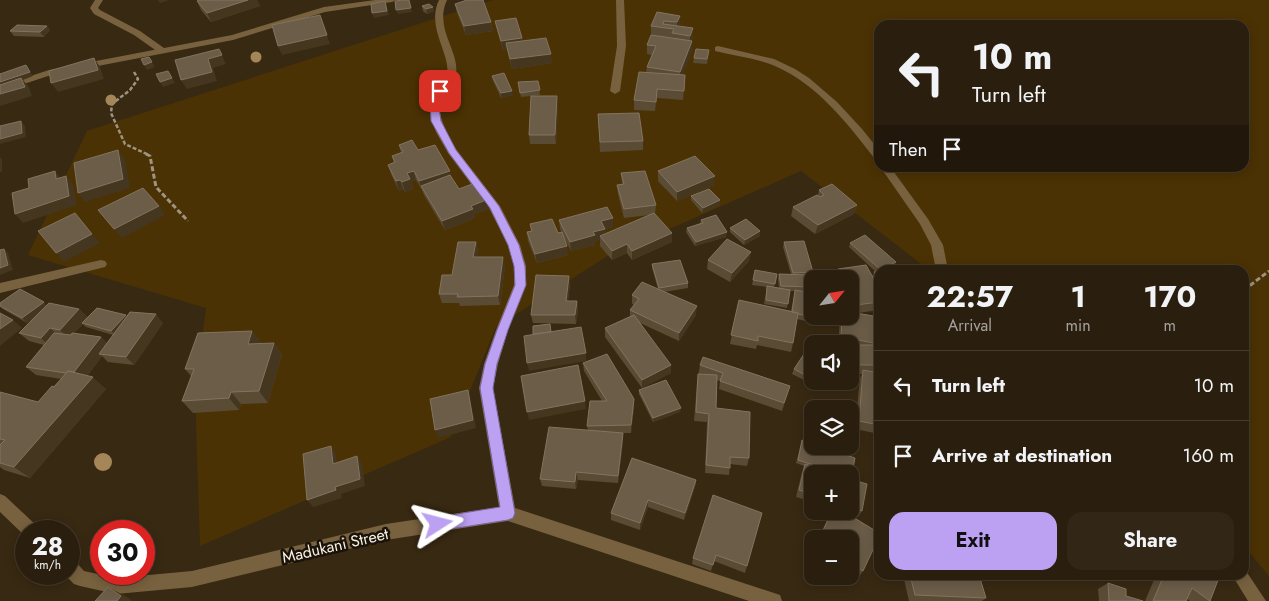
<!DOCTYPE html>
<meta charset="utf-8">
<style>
:root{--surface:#2a1f0e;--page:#322717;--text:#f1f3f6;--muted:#a5a29e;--line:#463d2e;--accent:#bca0f2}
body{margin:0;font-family:Jost,sans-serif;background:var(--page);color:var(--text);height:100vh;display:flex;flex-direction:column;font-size:19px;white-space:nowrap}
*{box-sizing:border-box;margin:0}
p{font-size:16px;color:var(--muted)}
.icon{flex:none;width:28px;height:28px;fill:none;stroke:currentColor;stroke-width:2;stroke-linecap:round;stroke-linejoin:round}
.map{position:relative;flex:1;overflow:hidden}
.details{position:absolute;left:874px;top:265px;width:375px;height:315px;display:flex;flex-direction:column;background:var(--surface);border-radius:15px;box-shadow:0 2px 12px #0003,0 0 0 1px var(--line)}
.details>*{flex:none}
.guide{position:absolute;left:874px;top:20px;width:375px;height:152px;border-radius:15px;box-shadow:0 2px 12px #0003,0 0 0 1px var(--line);background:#2a1f0e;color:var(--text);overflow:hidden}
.needle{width:32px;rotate:60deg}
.controls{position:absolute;left:804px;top:270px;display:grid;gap:10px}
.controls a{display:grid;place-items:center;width:55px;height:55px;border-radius:10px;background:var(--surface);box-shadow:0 2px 12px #0003,0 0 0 1px var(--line);font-size:25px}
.speed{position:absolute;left:15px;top:520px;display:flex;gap:10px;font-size:25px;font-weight:700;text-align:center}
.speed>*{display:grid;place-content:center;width:65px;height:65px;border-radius:50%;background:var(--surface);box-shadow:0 2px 12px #0003,0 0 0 1px var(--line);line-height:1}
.speed small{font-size:12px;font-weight:400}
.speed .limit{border:8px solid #d22;background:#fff;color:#111}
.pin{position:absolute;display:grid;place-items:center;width:42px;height:42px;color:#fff;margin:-21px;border-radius:10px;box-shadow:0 2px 8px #0006}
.me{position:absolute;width:55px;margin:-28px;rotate:81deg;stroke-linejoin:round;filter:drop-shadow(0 0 4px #0008)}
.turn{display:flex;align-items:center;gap:18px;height:105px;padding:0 15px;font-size:22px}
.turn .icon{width:65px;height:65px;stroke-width:2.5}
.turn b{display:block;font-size:35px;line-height:42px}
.then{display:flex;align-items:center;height:48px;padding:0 15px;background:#0003;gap:10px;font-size:19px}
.eta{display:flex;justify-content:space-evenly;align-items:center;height:85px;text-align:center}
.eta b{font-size:30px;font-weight:700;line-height:35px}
.primary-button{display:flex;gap:10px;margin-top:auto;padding:10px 15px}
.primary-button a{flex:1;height:58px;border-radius:15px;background:var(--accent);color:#111;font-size:20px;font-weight:700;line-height:58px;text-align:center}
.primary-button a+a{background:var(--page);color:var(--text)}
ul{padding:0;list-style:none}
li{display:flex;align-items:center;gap:15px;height:70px;padding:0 15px;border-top:1px solid var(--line)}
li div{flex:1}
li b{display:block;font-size:19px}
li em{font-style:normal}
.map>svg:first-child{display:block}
.green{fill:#4b3204;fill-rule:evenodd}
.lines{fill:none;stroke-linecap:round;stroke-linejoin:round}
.path-far1{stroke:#9f9381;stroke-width:2.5;stroke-dasharray:4 2;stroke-linecap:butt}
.path{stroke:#9f9381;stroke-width:3;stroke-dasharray:5 2.5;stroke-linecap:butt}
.lane{fill:#78613e;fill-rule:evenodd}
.street{fill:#78613e;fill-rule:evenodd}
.tree{fill:#a58658}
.wall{fill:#5a4b35;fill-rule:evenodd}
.shaded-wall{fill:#45361f}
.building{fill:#6b5d48;stroke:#827460}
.route{fill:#bca0f2;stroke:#7a689d}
.labels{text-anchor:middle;stroke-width:5;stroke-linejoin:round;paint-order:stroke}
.near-street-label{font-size:16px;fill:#faf1e3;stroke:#1a1309}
</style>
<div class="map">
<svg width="1269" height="601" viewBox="0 0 1269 601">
<rect width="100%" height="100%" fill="#382912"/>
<!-- green -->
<path class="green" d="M493,0H1269V576L1244,546V270H929L801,171L606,257L496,327L451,437L200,546L195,393L206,308L28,255L87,131ZM879,25H1244V168H879Z"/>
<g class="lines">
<!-- path-far1 -->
<path class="path-far1" d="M134,72L138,79L130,90L112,104L111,113L125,144L149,155"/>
<!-- path -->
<path class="path" d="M146,154L150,156L156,187L188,221
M1244,290L1269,271"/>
<!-- lane -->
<path class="lane" d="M95,0H103L98,8L100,10L140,31L164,48V52H158L134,35L94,14L90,8Z"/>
<!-- street -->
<path class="street" d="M375,0H396L392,2L325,12L233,40L51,75L0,92V86L49,70L232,35L324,7Z
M439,0H447C432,32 467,57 453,82C450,88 444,92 440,96V114L446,132L456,149L500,206L520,245L526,266V285L508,330L498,364L493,388L515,508L774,593L780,595L782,601H749L508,521L386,540L192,587L116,594L80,586L74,584L64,574H69V559L75,561L84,571L116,578L192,571L386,524L499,507L479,388L484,364L496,330L514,285V266L508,245L489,208L448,153L436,132L430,114V96C434,91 441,88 444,82C458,61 424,31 439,0Z
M616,0H624L626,46L620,91L615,94L610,91L617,46Z
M718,46L774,59L795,69L809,78L837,102L862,129L879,150V160L875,159C848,124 817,84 775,66C756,58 735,56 715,51V47Z
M881,168H891L928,219L943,245L948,270H936L931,245L920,224Z
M101,260L105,261L107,264L105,267L0,293V283Z
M0,494L5,496L37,526L39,531H26L25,536L0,512Z
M1244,568L1266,601H1248L1232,575H1244Z"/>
</g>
<!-- trees -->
<g class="tree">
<circle cx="256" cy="57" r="5.5"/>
<circle cx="111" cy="100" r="5.5"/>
<circle cx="103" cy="462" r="9"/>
</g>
<!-- wall -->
<path class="wall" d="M199,0H257L260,6L211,22L201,10L197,1Z
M455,4L491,22L493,31L466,35L457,13Z
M422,6L434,11L427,14L423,11Z
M657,12L680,16L679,26L693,37L691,41L692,50L682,75H685L683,100L657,98L655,111L634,110V100L646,72L647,67L652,55L647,54V45L672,38L651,35V26Z
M495,21L522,38L523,41L552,63L512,69L507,50H503L497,30Z
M47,26L50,30L44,37L14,36L10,31Z
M709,50L707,64L693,63L694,58Z
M492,76L513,95L501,98L493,81Z
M538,81L540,95L521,97L518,82Z
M558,105L556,144H530L529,135Z
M598,114L643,141V150L600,152Z
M399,145L418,150L452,178L459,189L489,209L474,214L475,218L445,230L424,195L422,190L416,180L411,182L413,189L405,192L403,189L399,191L391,174L388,165L394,163L392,156L401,153Z
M658,171L714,185L677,201L658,181Z
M621,173L656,205L655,214L672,242L632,260L627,253L612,260L600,246V239L595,241V245L571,251L560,229L559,220L613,218V227L605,229V234L649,215L624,218L618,194L617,185L622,184Z
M819,190L857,205L854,214L815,234L791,216L793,207L818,195Z
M691,196L720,205L702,213L691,200Z
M701,220L726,237L695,246L686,232L687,228L700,223Z
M530,224L558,233L568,255L537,263L528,241L527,232L531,231Z
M730,228L760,236L744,245L730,232Z
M476,242L478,251L477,257L505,266L500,305L460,306L459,303H442L439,294Z
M784,242L813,272L812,276L808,277L809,287L808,292L805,291L821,319L819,324L797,319L793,343L791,352L757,345L756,349L730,344L739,300L791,311L795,291H789L787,308L764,304L767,287L752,285L755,270L775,284L774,287L779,288L778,279L779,274H791L783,247Z
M850,243L896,262L894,267L889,269L890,270H879V310L858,313L879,317V434L855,429L860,378L862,374H850V344H838L840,319L841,316H850L851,312L850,310V279H835L838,269L872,277L874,272H876L849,247Z
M708,260L749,261L730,282L707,269Z
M652,264L688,283V288L664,292L696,315L679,341L640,323L671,373L642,388L605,337V328L630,316V310L634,305L632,304V295L658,289L652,268Z
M570,284L568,301H577L578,310L576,324L533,323L531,315Z
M0,303L47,305L79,309L87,317L127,316L163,323L134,365L108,362L102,356L87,376L106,389L30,478L4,470L0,467V392L38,402L61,379L36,375L26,367L44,345L29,341L19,333L34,318L27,323L3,309L0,306ZM83,324L86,327L113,335L107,343L101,337L74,333Z
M252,331L261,343V344L274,343L282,355L268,403L241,404L239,410L193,413L182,401L191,376L185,369Z
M812,354V381H813L812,384L792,374L794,369Z
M583,363L634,407L631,433H622L623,441L618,483L578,480L576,489L542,486L540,479L588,430L587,426L602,401L584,371Z
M700,365L790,386L782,411L719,389L720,381L717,380L716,408L749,458L747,466L730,464L729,475L705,473L707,422L694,421L697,382Z
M639,390L680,412L653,422L639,394Z
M802,440L812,444V446H820L855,458L850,479L867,484L862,511L858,517L847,514L879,533V537L863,571L859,577L850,572V539H818L832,511H850V474H812V502L796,497L802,472L804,466L796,463Z
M696,480L695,487L684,520L648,507L640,530L611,520V513Z
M762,513L745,573L714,561L711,571L692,564L693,558Z
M812,551V569L806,565Z
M903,575H979L986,598L982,601H909Z
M1156,575H1220L1210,601H1190L1187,599L1186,601H1145Z
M824,576H831L829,579Z
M1108,583L1126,596L1143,601H1099L1098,589Z"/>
<!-- shaded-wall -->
<path class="shaded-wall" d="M158,0H169L160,3Z
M248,0H257L260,6L211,22L207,13Z
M385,1L389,15L374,18L372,13Z
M433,7L434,11L427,14L426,9Z
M411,8L412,12L398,14L396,10Z
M680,16V25L677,31V22Z
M491,22L493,31L466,35L464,26Z
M47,26L50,30L44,37L40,32Z
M693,28V37L690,45V36Z
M327,35L330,44L282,55L278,46Z
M522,38L524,47L506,43L507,50H503L501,41Z
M692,41V50L680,81V72Z
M219,49L226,64L213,68L217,81L187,89L181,80Z
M551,54L552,63L512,69L510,59Z
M94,58L100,67L104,79L58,92L51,83Z
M152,62L155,67L147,70L144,65Z
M26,65L33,76L23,80L29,87L32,96L0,106V82Z
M168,71L175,83L163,87L160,82Z
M657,89V98L655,111L656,102Z
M512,91L513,95L501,98V93Z
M557,96L558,105L556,144L555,135Z
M21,121L25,126L26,137L0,144V139Z
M118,150L125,159L130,188L85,202L78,193Z
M0,157L2,160V172H0Z
M55,171L62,180L56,179Z
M414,171L416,180L411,182L413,189L405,192L402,182L407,173Z
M450,171L452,180L421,186L422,190L419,181Z
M66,176L73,185L77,205L23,223L15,214Z
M715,176L714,185L677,201V192Z
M400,180L403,189L399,191L396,181Z
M486,200L489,209L474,214L475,218L445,230L442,221L471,206Z
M720,200V205L702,213L703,208Z
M857,205L854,214L815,234L818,225Z
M159,206L165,215L122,238L114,229Z
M613,218V227L605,229V238L600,236V239L595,241V245L571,251L570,242L593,232L601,221Z
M760,231V236L744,245L745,240Z
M727,232L726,237L695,246L696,242Z
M672,233V242L632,260V251Z
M92,234L100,243L64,262L56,253Z
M476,242L478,251L476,266L473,257Z
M627,244V253L612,260V251Z
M567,246L568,255L537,263L535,254Z
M4,249L8,253L13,270L0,275V268Z
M751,252L749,261L730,282L732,273Z
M503,257L505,266L500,305L498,296Z
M896,262L894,267L888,270H881Z
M569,276L570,284L567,310L566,301Z
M577,301L578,310L576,324L575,315Z
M44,302L48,307L27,323L22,318Z
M697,306L696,315L679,341V333Z
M79,309L88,318L82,323L83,324L69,339L60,330Z
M156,314L163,323L134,365L126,357Z
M126,315L130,320L116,335L111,331Z
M13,320L22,328L0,346V329Z
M50,328L60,337L50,347L41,338Z
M252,331L261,343L257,357L248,344Z
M101,337L110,346L99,354L102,356L82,382L73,374Z
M274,343L282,355L268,403L259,391Z
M586,353V361L529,371L527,363Z
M671,365V373L642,388V380Z
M93,377L106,389L30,478L14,467Z
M468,390L470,398L476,428L438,438L435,430Z
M231,392L241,404L239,410L229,398Z
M634,399V407L631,433V425Z
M585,401L586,409L529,420L527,412Z
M681,408L680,412L653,422V418Z
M623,433V441L618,483V476Z
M331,446L336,454L338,471L333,464Z
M357,456L362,464L365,486L341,494L342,498L313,507L307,500L335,487Z
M576,472L578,480L576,489L575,482Z
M696,480L695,487L684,520L685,513Z
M648,500V507L640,530V523Z
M108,587L127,597L132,601H117Z"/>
<!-- building -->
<path class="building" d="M199,0H248L207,13L197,1Z
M403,0H409L411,8L396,10L395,1Z
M467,0H483L491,22L464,26L455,4Z
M385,1L387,11L372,13L371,4Z
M429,4L433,7L426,9L422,6Z
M657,12L680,16L677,22L664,21L663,24L693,28L690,36L672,33L674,29L651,26Z
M320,15L327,35L278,46L272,25Z
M516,18L522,38L501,41L495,21Z
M17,25L47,26L40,32L10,31Z
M651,35L692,41L680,72L647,67L656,46L647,45Z
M546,38L551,54L510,59L506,43Z
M219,49L222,55L208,59L212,72L181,80L175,60Z
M696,49L709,50L707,59L694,58Z
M149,57L152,62L144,65L141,59Z
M94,58L98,70L51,83L49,71Z
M26,65L30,72L0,82V74Z
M168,71L172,78L160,82L156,74Z
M639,72L685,75L684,91L657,89L656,102L634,100Z
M504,73L512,91L501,93L492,76Z
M21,78L25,87L0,94V85Z
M538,81L540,90L520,93L518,82Z
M531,96H557L555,135H529Z
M639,113L643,141L600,142L598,114Z
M21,121L22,133L0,139V126Z
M412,140L418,150L435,145L450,171L419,181L414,171L407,173L410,179L402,182L400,180L396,181L388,165L395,162L392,156L403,152L399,145Z
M118,150L123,179L78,193L74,163Z
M695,156L715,176L677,192L658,171Z
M55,171L56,179L66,176L69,196L15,214L12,193L29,188L28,179Z
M645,171L656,205L624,209L617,185L624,184L621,173Z
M450,175L459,189L475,183L486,200L471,206L473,209L442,221L421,186Z
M832,184L857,205L818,225L793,207L817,195L820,197L824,195L819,190Z
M143,188L159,206L114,229L98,210Z
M709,189L720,200L703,208L691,196Z
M607,207L613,218L601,221L605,229L593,232L595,235L570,242L559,220Z
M75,213L92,234L56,253L38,231Z
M654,213L672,233L632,251L627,244L612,251L600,236Z
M716,215L727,232L696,242L687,228L703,223L701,220Z
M552,219L558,233L562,232L567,246L535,254L527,232L532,231L530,224Z
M746,219L760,231L745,240L730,228Z
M865,235L896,262L881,270L850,243Z
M727,239L751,252L732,273L708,260Z
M804,241L813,272L793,273L784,242Z
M458,242H476L473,257H503L498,296L457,297L458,294H439L442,275H452Z
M4,249L8,265L0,268V250Z
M680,260L688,283L659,288L652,264Z
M866,265L879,288V302L856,305L850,294V279H842L838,269Z
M888,267L890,270H880Z
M755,270L777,274L775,284L753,280Z
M879,270V277L874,272Z
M779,274L808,275L809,287L781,286Z
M536,275L569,276L566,301H577L575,315H531Z
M642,282L697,306L679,333L630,310L639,299L632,295Z
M767,286L790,290L788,304L766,300Z
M20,289L44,302L22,318L0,306V303Z
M795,290L812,293V316H821V319L798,314V313L792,312Z
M739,300L798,313L793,343L758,336V341L731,335Z
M49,303L79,309L60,330L50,328L41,338L19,333Z
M97,308L126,315L111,331L82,323Z
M130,312L156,314L126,357L99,354Z
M850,312L879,317V344L848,338V341L841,340L842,316H850Z
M0,313L13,320L0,329Z
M634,315L671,365L642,380L605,328Z
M550,324L551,332L533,334V326Z
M581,327L586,353L527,363L524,336Z
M252,331L248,344L274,343L259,391L231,392L229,398L182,401L194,369H185L198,333Z
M54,333L71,335L72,333L101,337L74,372L68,371L66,373L26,367Z
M850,345H877L879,353V365H850Z
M806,351L812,354V379L794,369Z
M607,354L634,399L631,425L587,426L590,401H607L583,363Z
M703,357L790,386L784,403L720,381L723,373L700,365Z
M578,365L585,401L527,412L521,376Z
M863,370L879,373V425L859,421Z
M68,371L93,377L14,467L0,463V445L5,440L0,439V392L38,402L52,386L54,387Z
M698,374L717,375L716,408L750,412L749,458L730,457V468L706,465L709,414L696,412Z
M666,380L681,408L653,418L639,390Z
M468,390L473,420L435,430L430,399Z
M549,427L623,433L618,476L576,472L575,482L540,479Z
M802,440L812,444V446H820L855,458L851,478L850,477V474H840L798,460Z
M331,446L333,464L357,456L360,479L335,487L336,490L307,500L303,454Z
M632,458L696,480L685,513L648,500L640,523L611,513Z
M805,464L834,474H812V494L799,490Z
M850,479L867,484L862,511L850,506Z
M713,495L762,513L747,566L716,555L713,565L693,558Z
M832,511H843L879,533V537L863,571L850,563V539H819Z
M812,552V561L809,559Z
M910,575H979L986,598L915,595Z
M1164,575H1220L1210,601L1192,588L1186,601H1153Z
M1108,583L1126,589V596L1143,601H1109Z
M108,587L121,596L117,601H95Z"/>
<!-- route -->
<path class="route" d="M440,88L444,91L438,100L441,121L456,150L499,206L519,245L525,266L526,285L508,330L497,364L493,388L515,513L513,518L508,520L438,531L433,529L431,524L433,519L438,517L500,507L480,388L485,364L497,330L515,285L514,266L508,245L490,208L449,153L431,121L430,96Z"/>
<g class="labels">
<!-- near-street labels -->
<g class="near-street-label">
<text transform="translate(335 545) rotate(-13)" y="6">Madukani Street</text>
</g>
</g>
</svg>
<div class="controls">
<a><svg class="needle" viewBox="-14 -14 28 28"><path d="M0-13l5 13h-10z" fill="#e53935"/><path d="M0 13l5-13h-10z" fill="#a5a29e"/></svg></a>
<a><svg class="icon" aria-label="sound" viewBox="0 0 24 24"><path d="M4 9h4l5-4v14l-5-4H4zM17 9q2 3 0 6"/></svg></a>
<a><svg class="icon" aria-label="layers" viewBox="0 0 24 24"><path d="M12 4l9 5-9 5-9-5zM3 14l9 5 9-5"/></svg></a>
<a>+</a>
<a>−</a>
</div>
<div class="speed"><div>28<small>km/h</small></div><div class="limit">30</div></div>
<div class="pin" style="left:440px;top:91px;background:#d93025"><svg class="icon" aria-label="arrive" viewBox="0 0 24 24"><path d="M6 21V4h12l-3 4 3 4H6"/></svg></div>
<svg class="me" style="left:438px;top:524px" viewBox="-20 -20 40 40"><path d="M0-17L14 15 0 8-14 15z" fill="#bca0f2" stroke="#fff" stroke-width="4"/></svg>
<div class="guide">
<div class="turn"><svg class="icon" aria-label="left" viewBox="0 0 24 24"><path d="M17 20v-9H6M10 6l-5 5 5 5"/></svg><div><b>10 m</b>Turn left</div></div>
<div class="then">Then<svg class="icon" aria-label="arrive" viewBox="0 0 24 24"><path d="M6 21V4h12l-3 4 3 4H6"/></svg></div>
</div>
<section class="details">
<div class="eta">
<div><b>22:57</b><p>Arrival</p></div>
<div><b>1</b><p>min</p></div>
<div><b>170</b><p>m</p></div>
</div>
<ul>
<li><svg class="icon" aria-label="left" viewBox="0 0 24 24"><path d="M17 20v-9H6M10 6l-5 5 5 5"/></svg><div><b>Turn left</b></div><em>10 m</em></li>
<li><svg class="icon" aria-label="arrive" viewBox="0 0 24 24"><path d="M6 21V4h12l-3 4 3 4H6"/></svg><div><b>Arrive at destination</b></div><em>160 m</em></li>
</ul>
<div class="primary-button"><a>Exit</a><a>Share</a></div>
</section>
</div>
